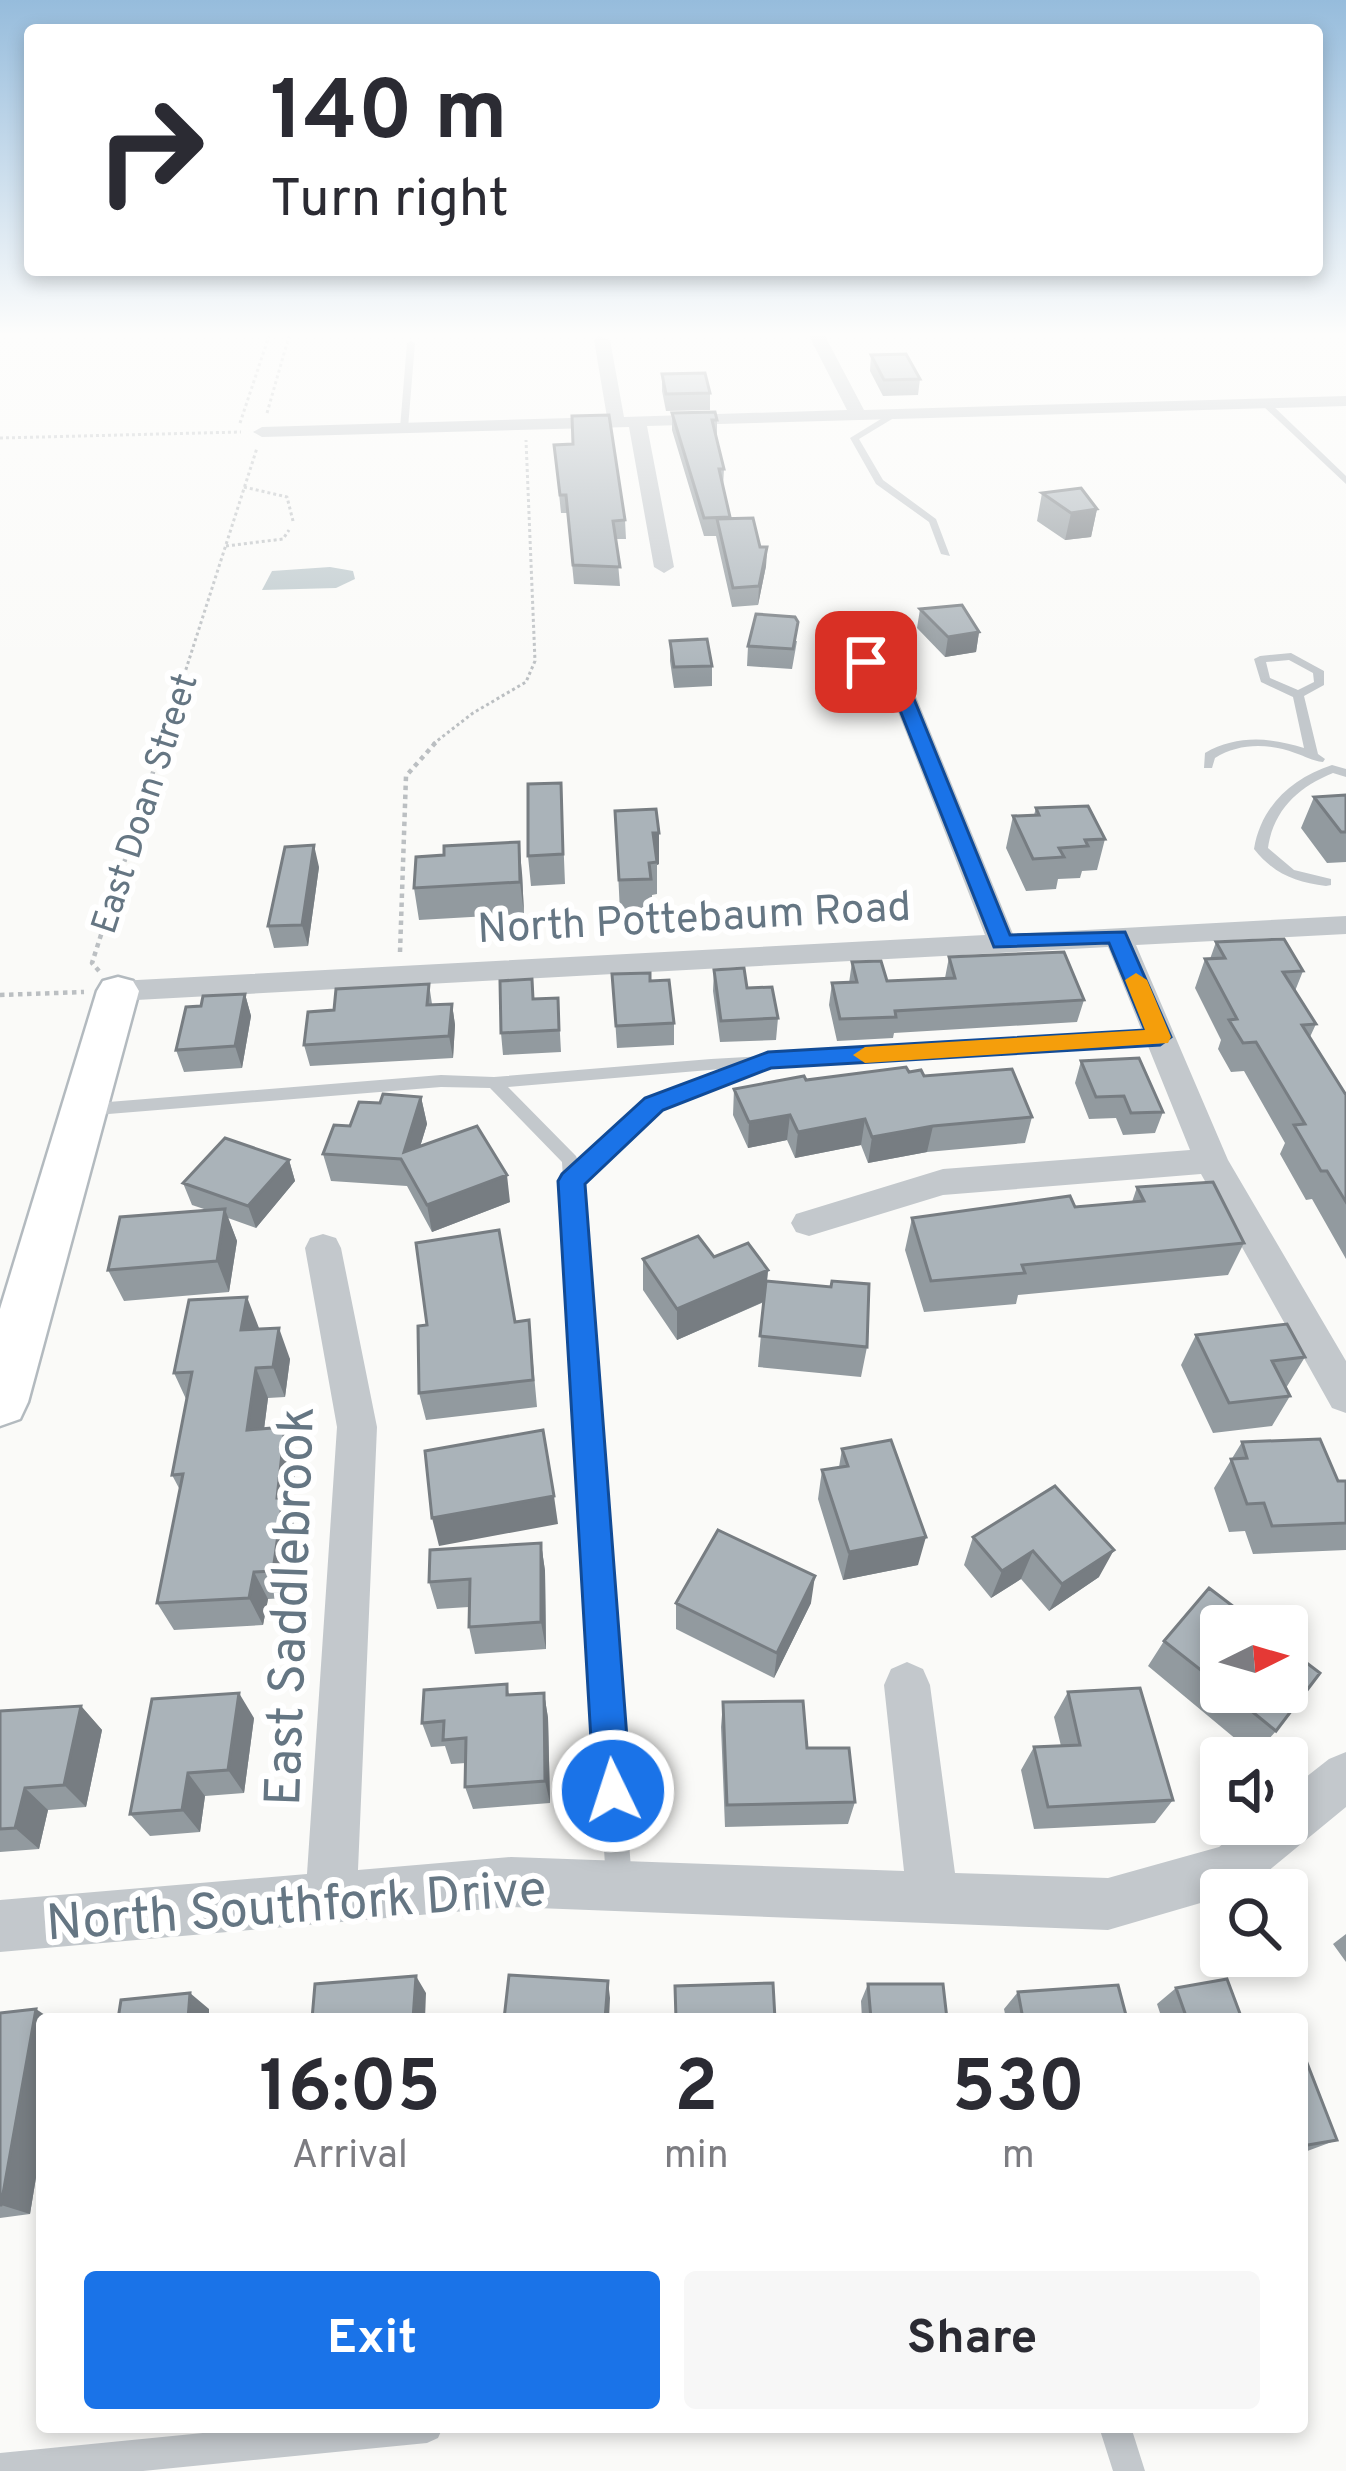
<!DOCTYPE html>
<style>
:root{--surface:#fff;--page:#f7f7f7;--text:#2b2b33;--muted:#7c7c81;--accent:#1a73e8}
body{margin:0;font-family:Overpass,sans-serif;background:var(--page);color:var(--text);height:100vh;display:flex;flex-direction:column;font-size:45px;white-space:nowrap}
*{box-sizing:border-box;margin:0}
p{font-size:39px;color:var(--muted)}
.icon{flex:none;width:66px;height:66px;fill:none;stroke:currentColor;stroke-width:2;stroke-linecap:round;stroke-linejoin:round}
.map{position:relative;flex:1;overflow:hidden}
.sheet{position:absolute;left:36px;top:2013px;width:1272px;height:420px;display:flex;flex-direction:column;background:var(--surface);border-radius:12px;box-shadow:0 6px 18px #0003}
.sheet>*{flex:none}
.hud{position:absolute;left:24px;top:24px;width:1299px;height:252px;border-radius:12px;box-shadow:0 6px 18px #0003;background:#fff;color:var(--text);overflow:hidden}
.needle{width:78px;rotate:85deg}
.controls{position:absolute;left:1200px;top:1605px;display:grid;gap:24px}
.controls a{display:grid;place-items:center;width:108px;height:108px;border-radius:12px;background:var(--surface);box-shadow:0 6px 18px #0003;font-size:60px}
.pin{position:absolute;display:grid;place-items:center;width:102px;height:102px;color:#fff;margin:-51px;border-radius:24px;box-shadow:0 6px 18px #0006}
.me{position:absolute;width:132px;margin:-66px;rotate:356deg;stroke-linejoin:round;filter:drop-shadow(0 0 9px #0008)}
.turn{display:flex;align-items:center;gap:42px;height:252px;padding:0 48px;font-size:54px}
.turn .icon{width:156px;height:156px;stroke-width:2.5}
.turn b{display:block;font-size:84px;line-height:102px}
.eta{display:flex;justify-content:space-evenly;align-items:center;height:204px;text-align:center}
.eta b{font-size:72px;font-weight:700;line-height:84px}
.primary-button{display:flex;gap:24px;margin-top:auto;padding:24px 48px}
.primary-button a{flex:1;height:138px;border-radius:12px;background:var(--accent);color:#fff;font-size:48px;font-weight:700;line-height:138px;text-align:center}
.primary-button a+a{background:var(--page);color:var(--text)}
.map>svg:first-child{display:block}
.water{fill:#bbc7cb}
.lines{fill:none;stroke-linecap:round;stroke-linejoin:round}
.secondary-casing{stroke:#b3babf;stroke-width:5}
.path-far1{stroke:#bbbfc2;stroke-width:3;stroke-dasharray:3 3;stroke-linecap:butt}
.path{stroke:#bbbfc2;stroke-width:4.5;stroke-dasharray:4.5 4.5;stroke-linecap:butt}
.lane{fill:#c3c8cc;fill-rule:evenodd}
.street{fill:#c3c8cc;fill-rule:evenodd}
.secondary{fill:#fff;fill-rule:evenodd}
.wall{fill:#929a9f}
.shaded-wall{fill:#777d82}
.building{fill:#aab3b9;stroke:#777d82;stroke-width:3}
.route{fill:#1a73e8;stroke:#114b97;stroke-width:3}
.slow{fill:#f59e0b}
.labels{text-anchor:middle;stroke-width:12;stroke-linejoin:round;paint-order:stroke}
.far-street-label{font-size:36px;fill:#657683;stroke:#fff}
.street-label{font-size:42px;fill:#657683;stroke:#fff}
.near-street-label{font-size:51px;fill:#657683;stroke:#fff}
</style>
<div class="map">
<svg width="1346" height="2471" viewBox="0 0 1346 2471">
<rect width="100%" height="100%" fill="#fafaf8"/>
<!-- water -->
<path class="water" d="M330,567L353,571L355,579L336,588L262,590L272,571Z"/>
<g class="lines">
<defs>
<path id="secondary" d="M118,977L133,981L139,991L28,1402L20,1419L0,1426V1309L97,991L103,981Z"/>
</defs>
<!-- secondary casing -->
<use href="#secondary" class="secondary-casing"/>
<!-- path-far1 -->
<path class="path-far1" d="M267,413L289,336
M240,423L269,336
M0,438L241,432
M244,487L287,497L293,521
M226,546L283,539L289,530
M162,744L257,448
M433,744L473,713L526,682L535,661L526,440"/>
<!-- path -->
<path class="path" d="M400,952L406,776L437,741
M99,971L92,963L163,741
M0,995L84,992"/>
<!-- lane -->
<path class="lane" d="M411,341L415,343L408,428L404,431L400,428L407,343Z
M1262,401H1268L1346,476V484L1262,405Z
M894,411L897,416L859,439L883,480L936,519L950,556L941,554L929,522L876,484L850,438Z
M1291,653L1324,671V685L1304,696L1318,754L1325,759L1323,762C1312,761 1305,756 1295,753C1268,743 1239,743 1215,758L1212,768H1204L1205,753C1236,735 1270,737 1304,748L1293,697L1261,682L1254,659L1260,656ZM1289,660L1313,673L1314,682L1298,690L1270,678L1266,662Z
M1332,765L1346,769V777L1333,773C1298,787 1273,811 1268,848L1294,870L1331,879V885L1326,886C1295,882 1274,874 1254,849C1261,806 1292,778 1332,765Z
M1160,1033L1166,1034L1168,1038L1166,1042L760,1067L758,1071L660,1108L580,1183L632,1882L628,1891L619,1895L610,1891L606,1882L562,1162L490,1088L441,1087L84,1116L76,1110L84,1104L441,1075L494,1077L711,1059ZM733,1068L648,1100L579,1164L576,1156L508,1087Z
M264,2427H443L438,2438L427,2443L143,2471H0V2453Z
M1099,2427H1131L1145,2471H1113Z"/>
<!-- street -->
<path class="street" d="M599,336L610,340L624,417L847,410L809,336H825L864,410L1346,396V406L647,426L674,567L664,573L654,567L629,427L262,437L253,432L262,427L607,417L594,340Z
M866,655L910,682L1013,934L1346,916V934L1136,945L1228,1160L1346,1361V1413L1332,1408L1201,1174L943,1195L809,1236L796,1232L791,1223L796,1214L943,1169L1190,1150L1108,947L118,1001L103,991L118,981L985,935L888,686L855,662Z
M323,1234L336,1238L341,1248L377,1427L358,1870L511,1857L904,1871L884,1685L891,1669L907,1662L923,1669L930,1685L955,1873L1108,1878L1219,1847L1247,1824H1287V1792L1329,1759L1346,1752V1807L1250,1886L1221,1890V1897L1108,1930L511,1907L0,1952V1900L307,1874L337,1427L305,1248L310,1238Z"/>
<!-- secondary -->
<use href="#secondary" class="secondary"/>
</g>
<!-- wall -->
<path class="wall" d="M871,355L920,379L918,395L883,396L870,371Z
M662,374L710,393V410L666,411L662,391Z
M672,413L717,420V437L724,469L723,487L730,519L760,547H767L766,566L758,605L732,607L716,536H704L672,430Z
M554,445L625,520L626,539H616L620,586L574,584L567,513H561Z
M1042,493L1097,509L1091,537L1065,540L1037,521Z
M920,609L979,632L976,652L945,657L917,628Z
M670,641L712,666V686L674,688L670,661Z
M797,641L792,669L747,666L748,646Z
M561,783L565,884L531,886L528,856Z
M1346,795V862L1327,863L1301,828L1314,797Z
M1036,808L1105,839L1097,870L1082,871L1080,878L1058,879L1056,889L1026,891L1006,848L1013,816L1034,815Z
M615,811L659,864L657,865V894L652,895V910L620,912Z
M319,867L308,946L274,948L268,926Z
M522,873L524,914L419,920L414,888Z
M1216,942L1303,971L1295,991L1316,1024L1310,1037L1346,1095V1259L1312,1199L1306,1200L1280,1154L1285,1143L1244,1071L1231,1072L1218,1049L1221,1040L1195,988L1205,959H1210Z
M949,957L1084,1000L1077,1022L894,1033L893,1038L837,1041L829,1005L832,983H849L852,962L887,981L945,978Z
M714,970L747,988L778,1018L776,1040L720,1042L713,991Z
M612,974L650,981L674,1023V1045L617,1048Z
M429,984L432,1004H452L455,1025L453,1058L310,1066L304,1045L334,1010Z
M245,994L251,1016L242,1068L184,1072L176,1050L201,1006Z
M558,998L561,1052L503,1055L501,1033L534,999Z
M1081,1061L1163,1112L1155,1133L1123,1135L1116,1118L1089,1119L1075,1083Z
M909,1072L1032,1117L1025,1143L927,1152L868,1163L861,1145L795,1158L787,1140L748,1148L733,1115L734,1089L806,1080Z
M421,1097L427,1124L420,1147L510,1202L432,1232L407,1186L331,1181L323,1154L350,1126L380,1103Z
M289,1160L295,1181L256,1228L228,1218L237,1241L229,1292L124,1301L108,1270L207,1210L192,1205L183,1183Z
M1137,1187L1244,1243L1228,1275L1018,1295L1016,1304L924,1312L905,1250L912,1218L1132,1202Z
M714,1257L768,1270L767,1281L867,1347L861,1377L758,1367L764,1302L677,1340L643,1290V1259Z
M529,1320L537,1407L426,1420L419,1393Z
M259,1329L290,1359L285,1397L268,1398L264,1429L296,1457L291,1516L295,1526L286,1598L268,1599L263,1625L174,1630L157,1603L180,1490L172,1475L186,1399L174,1373Z
M1196,1335L1305,1357L1286,1388L1290,1396L1272,1426L1213,1433L1181,1365Z
M1242,1442L1338,1481H1346V1550L1253,1554L1245,1531L1229,1532L1214,1488Z
M842,1449L918,1565L843,1580L818,1499L822,1470L839,1467Z
M1055,1486L1099,1577L1049,1611L1021,1579L991,1598L964,1565L973,1537Z
M541,1543L545,1571L546,1649L475,1654L469,1627V1607L437,1609L429,1582Z
M676,1603H811L774,1678L676,1629Z
M1221,1626V1692H1287L1276,1731L1255,1755L1148,1666L1164,1641Z
M507,1684L509,1695L544,1693L548,1718L550,1803L473,1809L465,1787L466,1763L451,1764L445,1746L431,1747L422,1723Z
M1068,1692L1173,1800L1155,1823L1034,1829L1021,1770L1034,1747L1061,1746L1054,1717Z
M723,1702L807,1748L855,1802L848,1824L725,1827L721,1727Z
M81,1706L102,1730L86,1807L48,1810L39,1849L0,1852V1711Z
M254,1718L244,1793L205,1796L200,1832L150,1836L130,1814Z
M1346,1934V1962L1333,1944Z
M868,1984L947,2019H862L861,2001Z
M1176,1988L1242,2019H1162L1157,2004Z
M1018,1992L1127,2019H1006L1004,2009Z
M0,2013L42,2019V2141L30,2214L0,2218Z
M1302,2050L1337,2140L1302,2153Z"/>
<!-- shaded-wall -->
<path class="shaded-wall" d="M1097,509L1091,537L1065,540L1071,513Z
M767,547L766,566L758,605L759,586Z
M979,632L976,652L945,657L948,637Z
M653,833H659V864L657,865Z
M519,842L522,873L524,914L520,882Z
M314,845L319,867L308,946L302,925Z
M245,994L251,1016L242,1068L235,1046Z
M452,1004L455,1025L453,1058L449,1036Z
M421,1097L427,1124L411,1176L404,1152Z
M790,1115L787,1140L748,1148L749,1122Z
M865,1119L861,1145L795,1158L798,1132Z
M933,1126L927,1152L868,1163L872,1137Z
M289,1160L295,1181L256,1228L248,1206Z
M507,1175L510,1202L432,1232L427,1205Z
M225,1209L237,1241L229,1292L217,1261Z
M768,1270L765,1301L677,1340V1309Z
M247,1297L259,1328L241,1330Z
M279,1328L290,1359L285,1397L273,1367Z
M256,1368L268,1398L260,1460L247,1430Z
M285,1427L296,1457L291,1516L295,1526L286,1598L273,1571Z
M554,1496L558,1524L439,1546L432,1518Z
M926,1537L918,1565L843,1580L849,1552Z
M541,1543L545,1571L546,1649L541,1622Z
M1114,1550L1099,1577L1049,1611L1062,1584Z
M1033,1551L1021,1579L991,1598L1002,1571Z
M254,1572L268,1599L263,1625L249,1598Z
M815,1576L811,1603L774,1678L777,1653Z
M239,1693L254,1718L244,1793L228,1770Z
M544,1693L548,1718L550,1803L545,1781Z
M81,1706L102,1730L86,1807L64,1785Z
M188,1773L205,1796L200,1832L182,1810Z
M25,1788L48,1810L39,1849L15,1828Z
M416,1976L426,1993L425,2019H413Z
M608,1981L610,1998L609,2019H605Z
M190,1993L209,2009V2019H188Z
M36,2009L51,2019H42V2141L30,2214L1,2205Z"/>
<!-- building -->
<path class="building" d="M906,354L920,379L884,380L871,355Z
M705,373L710,393L666,394L662,374Z
M715,412L717,420H712L724,469H719L730,517L704,518L672,413Z
M609,415L625,520L613,521L620,567L573,565L566,495H560L554,445L573,444L572,416Z
M1081,488L1097,509L1071,513L1042,493Z
M753,518L760,547H767L759,586L733,588L717,519Z
M962,605L979,632L948,637L920,609Z
M756,614L795,617L798,622L793,649L748,646Z
M707,639L712,666L674,667L670,641Z
M561,783L563,854L528,856V784Z
M1346,795V832H1341L1314,797Z
M1088,806L1105,839L1085,840L1088,846L1059,848L1064,857L1033,859L1013,816L1039,815L1036,808Z
M656,809L659,833H653L657,862L649,863L651,879L619,880L615,811Z
M519,842L520,882L414,888L416,857L444,855V846Z
M314,845L302,925L268,926L285,847Z
M1284,939L1303,971L1283,972L1316,1024L1302,1025L1346,1095V1202L1327,1171H1321L1294,1125L1305,1124L1256,1042L1243,1043L1229,1020L1237,1019L1205,959L1225,958L1216,942Z
M1064,952L1084,1000L895,1011L896,1017L840,1019L832,983L857,982L852,962L881,961L887,981L955,978L949,957Z
M744,968L747,988L772,987L778,1018L721,1021L714,970Z
M650,973V981L669,980L674,1023L616,1026L612,974Z
M532,979L533,999L558,998L559,1030L501,1033L500,981Z
M429,984L427,1005L452,1004L449,1036L304,1045L308,1012L334,1010L336,989Z
M245,994L235,1046L176,1050L186,1007L201,1006L203,996Z
M1139,1058L1163,1112L1131,1113L1124,1096L1096,1097L1081,1061Z
M906,1067L909,1072L921,1070L924,1076L1012,1069L1032,1117L933,1126L872,1137L865,1119L798,1132L790,1115L749,1122L734,1089L804,1076L806,1080Z
M383,1094L421,1097L404,1152L477,1126L507,1175L427,1205L401,1159L323,1154L334,1125L350,1126L359,1102L380,1103Z
M225,1138L289,1160L248,1206L183,1183Z
M1213,1182L1244,1243L1022,1265L1025,1273L931,1281L912,1218L1070,1196L1075,1207L1144,1201L1137,1187Z
M225,1209L217,1261L108,1270L120,1217Z
M499,1230L515,1322L529,1320L533,1380L419,1393L418,1326L427,1325L416,1243Z
M698,1236L714,1257L748,1243L768,1270L677,1309L643,1259Z
M766,1281L831,1287L832,1281L869,1284L867,1347L760,1336Z
M247,1297L241,1330L279,1328L273,1367L256,1368L247,1430L285,1427L277,1498H283L273,1571L254,1572L249,1598L157,1603L183,1474L172,1475L192,1372L174,1373L189,1300Z
M1287,1324L1305,1357L1272,1361L1290,1396L1229,1403L1196,1335Z
M543,1430L554,1496L432,1518L425,1451Z
M1320,1439L1338,1481H1346V1523L1272,1526L1264,1503L1247,1504L1231,1459L1247,1458L1242,1442Z
M891,1440L926,1537L849,1552L822,1470L848,1466L842,1449Z
M1055,1486L1114,1550L1062,1584L1033,1551L1002,1571L973,1537Z
M718,1530L815,1576L777,1653L676,1603Z
M541,1543V1622L469,1627L470,1579L429,1582L430,1550Z
M1209,1588L1259,1626H1221V1686L1164,1641Z
M1287,1648L1320,1673L1276,1731L1228,1692H1287Z
M507,1684V1695L544,1693L545,1781L465,1787L466,1738L443,1740L444,1721L422,1723L424,1690Z
M1140,1688L1173,1800L1048,1807L1034,1747L1080,1745L1068,1692Z
M239,1693L228,1770L188,1773L182,1810L130,1814L152,1699Z
M803,1701L807,1748H849L855,1802L727,1805L723,1702Z
M81,1706L64,1785L25,1788L15,1828L0,1829V1711Z
M509,1975L608,1981L605,2019H504Z
M416,1976L413,2019H312L315,1984Z
M1227,1979L1242,2019H1187L1176,1988Z
M773,1983L775,2019H676L675,1986Z
M868,1984H943L947,2019H871Z
M1118,1985L1127,2019H1023L1018,1992Z
M190,1993L188,2019H118L121,2000Z
M36,2009L1,2205H0V2013Z
M1302,2050L1337,2140L1302,2146Z"/>
<!-- sky -->
<linearGradient id="sky" x2="0" y2="1"><stop stop-color="#96bcdc"/><stop offset="0.49" stop-color="#fdfdfc"/><stop offset="1" stop-color="#fdfdfc" stop-opacity="0"/></linearGradient>
<rect width="1346" height="682" fill="url(#sky)"/>
<!-- route -->
<path class="route" d="M860,658H872L907,682L1010,935L1125,932L1171,1037L1160,1045L771,1068L663,1110L585,1184L631,1791L626,1804L613,1810L600,1804L594,1791L558,1181L562,1174L645,1098L768,1052L1145,1030L1109,943L994,947L890,685L860,665Z"/>
<!-- slow -->
<path class="slow" d="M1136,973L1147,980L1171,1037L1168,1043L865,1063L853,1055L865,1047L1145,1030L1125,980Z"/>
<g class="labels">
<!-- far-street labels -->
<g class="far-street-label">
<text transform="translate(143 803) rotate(-72)" y="13">East Doan Street</text>
</g>
<!-- street labels -->
<g class="street-label">
<text transform="translate(694 916) rotate(-3)" y="15">North Pottebaum Road</text>
</g>
<!-- near-street labels -->
<g class="near-street-label">
<text transform="translate(288 1606) rotate(-88)" y="18">East Saddlebrook</text>
<text transform="translate(296 1904) rotate(-4)" y="18">North Southfork Drive</text>
</g>
</g>
</svg>
<div class="controls">
<a><svg class="needle" viewBox="-14 -14 28 28"><path d="M0-13l5 13h-10z" fill="#e53935"/><path d="M0 13l5-13h-10z" fill="#7c7c81"/></svg></a>
<a><svg class="icon" aria-label="sound" viewBox="0 0 24 24"><path d="M4 9h4l5-4v14l-5-4H4zM17 9q2 3 0 6"/></svg></a>
<a><svg class="icon" aria-label="search" viewBox="0 0 24 24"><circle cx="10" cy="10" r="6"/><path d="M15 15l6 6"/></svg></a>
</div>
<div class="pin" style="left:866px;top:662px;background:#d93025"><svg class="icon" aria-label="arrive" viewBox="0 0 24 24"><path d="M6 21V4h12l-3 4 3 4H6"/></svg></div>
<svg class="me" style="left:613px;top:1791px" viewBox="-20 -20 40 40"><circle r="17" fill="#1a73e8" stroke="#fff" stroke-width="3"/><path d="M0-11L8 9 0 5-8 9z" fill="#fff"/></svg>
<div class="hud">
<div class="turn"><svg class="icon" aria-label="right" viewBox="0 0 24 24"><path d="M7 20v-9h11M14 6l5 5-5 5"/></svg><div><b>140 m</b>Turn right</div></div>
</div>
<section class="sheet">
<div class="eta">
<div><b>16:05</b><p>Arrival</p></div>
<div><b>2</b><p>min</p></div>
<div><b>530</b><p>m</p></div>
</div>
<div class="primary-button"><a>Exit</a><a>Share</a></div>
</section>
</div>
